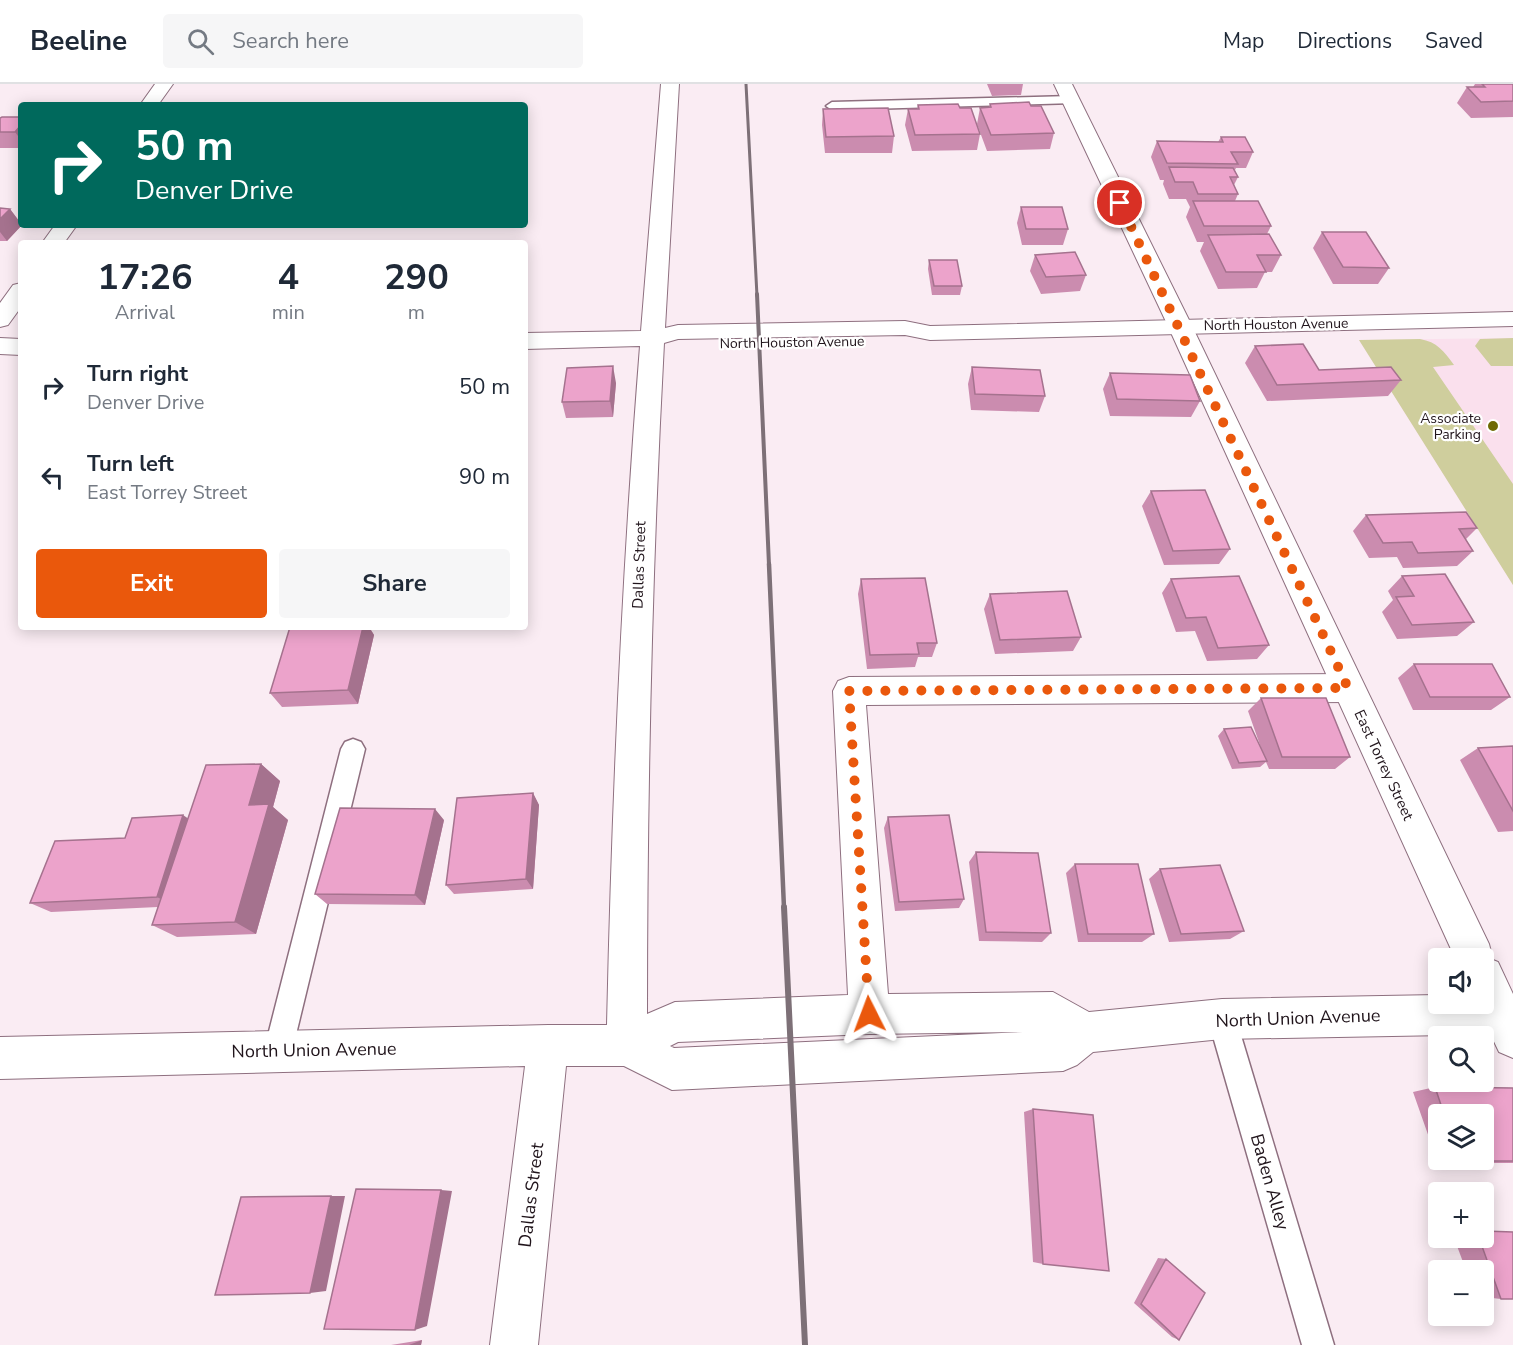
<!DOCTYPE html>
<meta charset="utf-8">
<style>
:root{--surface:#fff;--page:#f6f6f7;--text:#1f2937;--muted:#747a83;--line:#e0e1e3;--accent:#ea580c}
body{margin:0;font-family:"Nunito Sans",sans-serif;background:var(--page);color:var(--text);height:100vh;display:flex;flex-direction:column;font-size:22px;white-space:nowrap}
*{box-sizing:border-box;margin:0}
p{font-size:20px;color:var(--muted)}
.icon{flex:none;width:33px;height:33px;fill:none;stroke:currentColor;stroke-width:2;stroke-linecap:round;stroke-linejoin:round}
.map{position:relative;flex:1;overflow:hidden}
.sheet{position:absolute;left:18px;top:156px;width:510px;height:390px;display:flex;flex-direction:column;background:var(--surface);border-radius:6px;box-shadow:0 3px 15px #0003}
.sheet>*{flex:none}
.top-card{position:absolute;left:18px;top:18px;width:510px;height:126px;border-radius:6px;box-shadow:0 3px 15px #0003;background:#00695c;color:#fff;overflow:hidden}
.fabs{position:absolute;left:1428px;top:864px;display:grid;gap:12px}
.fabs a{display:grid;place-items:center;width:66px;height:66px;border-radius:6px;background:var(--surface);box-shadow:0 3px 15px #0003;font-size:30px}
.pin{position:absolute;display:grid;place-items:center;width:51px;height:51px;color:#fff;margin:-26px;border:3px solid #fff;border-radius:50%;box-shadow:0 2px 6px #0007}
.me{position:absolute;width:66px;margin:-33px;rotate:357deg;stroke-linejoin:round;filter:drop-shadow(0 0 4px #0008)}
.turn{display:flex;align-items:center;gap:21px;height:126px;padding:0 18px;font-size:27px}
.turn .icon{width:78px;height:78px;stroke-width:2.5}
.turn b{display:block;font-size:42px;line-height:51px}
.eta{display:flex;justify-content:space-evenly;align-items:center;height:102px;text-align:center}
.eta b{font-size:36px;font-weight:700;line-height:42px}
.primary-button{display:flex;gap:12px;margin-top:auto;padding:12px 18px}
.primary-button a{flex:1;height:69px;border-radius:6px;background:var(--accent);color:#fff;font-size:24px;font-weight:700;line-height:69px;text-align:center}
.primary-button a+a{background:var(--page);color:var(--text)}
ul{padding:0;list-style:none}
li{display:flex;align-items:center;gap:18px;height:90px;padding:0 18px}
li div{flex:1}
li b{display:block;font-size:22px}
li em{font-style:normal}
header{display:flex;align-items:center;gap:36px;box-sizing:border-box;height:84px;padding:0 30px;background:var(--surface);border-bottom:2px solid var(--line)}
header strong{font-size:28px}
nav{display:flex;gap:33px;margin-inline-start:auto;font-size:21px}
.search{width:420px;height:54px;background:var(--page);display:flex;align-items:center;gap:15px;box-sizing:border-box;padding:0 21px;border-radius:6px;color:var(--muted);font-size:22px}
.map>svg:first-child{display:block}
.built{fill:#fae0ed}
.green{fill:#cfce9d}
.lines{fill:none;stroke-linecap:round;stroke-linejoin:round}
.lane-casing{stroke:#8e6f7f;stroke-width:3}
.street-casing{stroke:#8e6f7f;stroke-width:2}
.secondary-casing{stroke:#8e6f7f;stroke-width:2}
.lane{fill:#fff;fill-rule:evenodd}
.street{fill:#fff;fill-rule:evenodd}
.secondary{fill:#fff;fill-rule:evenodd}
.rail-far3{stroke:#7d7077;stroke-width:3}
.rail-far2{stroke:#7d7077;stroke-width:4}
.rail-far1{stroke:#7d7077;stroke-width:4.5}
.rail{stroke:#7d7077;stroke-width:6}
.wall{fill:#cb8caf;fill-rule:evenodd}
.shaded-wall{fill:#a5728e}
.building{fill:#eca3cb;stroke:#a5728e;stroke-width:1.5}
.route{stroke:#ea580c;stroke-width:10;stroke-dasharray:0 18}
.poi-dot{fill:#6e6a04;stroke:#fff;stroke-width:2}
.labels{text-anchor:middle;stroke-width:4.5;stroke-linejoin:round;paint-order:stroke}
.far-street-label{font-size:14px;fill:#20141b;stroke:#fff}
.far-poi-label{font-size:14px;fill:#20141b;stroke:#fff;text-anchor:end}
.street-label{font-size:15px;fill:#20141b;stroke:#fff}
.near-street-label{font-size:18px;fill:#20141b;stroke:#fff}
</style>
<header>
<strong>Beeline</strong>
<div class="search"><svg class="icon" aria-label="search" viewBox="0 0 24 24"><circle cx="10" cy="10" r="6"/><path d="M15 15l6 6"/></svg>Search here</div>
<nav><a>Map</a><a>Directions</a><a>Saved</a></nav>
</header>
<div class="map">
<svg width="1513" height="1261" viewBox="0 0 1513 1261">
<rect width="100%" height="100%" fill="#faecf3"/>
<!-- built -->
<path class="built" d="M1513,254V501L1359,256Z"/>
<!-- green -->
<path class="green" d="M1513,254V282H1491L1475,262L1480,255Z
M1420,255C1437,258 1444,267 1454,281L1433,283L1513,400V501L1359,256Z"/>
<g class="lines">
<defs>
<path id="lane" d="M1071,12L1077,16L1075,19L832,26L826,22L832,18Z
M353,655L361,658L365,665L292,967L288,977L278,981L268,977L264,967L341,665L345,658Z
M1222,921L1232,925L1236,935L1334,1261H1302L1208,935L1212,925Z"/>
<path id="street" d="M155,0H173L158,21H140Z
M661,0H679L665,244L678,241L905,237L930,242L1513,228V242L930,256L905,251L678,255L664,259C652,482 647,706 647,930L675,918L848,911L833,607L838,597L849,593L1348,590L1359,594L1364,604L1359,614L1348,618L866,621L888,910L1053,908L1089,928L1222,915L1438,911V920H1484V910H1501L1513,915V945L1501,950L1222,955L1093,968L1077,981L1063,987L672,1006L624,982H566L538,1261H490L525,982L0,995V953L548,941H607C612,715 622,488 640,262L525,265V249L641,247ZM1023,948L674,964L670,962L678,958L869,950Z
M55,141H77L64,159H42Z
M21,199V223L8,241L0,243V219L13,201Z
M0,254L21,255V271L0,270Z"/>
<path id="secondary" d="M1054,0H1072L1192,242L1489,860L1493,876L1498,878L1513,910V974L1499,968L1476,920H1484V874H1455L1168,242Z"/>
</defs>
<!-- lane casing -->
<use href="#lane" class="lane-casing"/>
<!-- street casing -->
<use href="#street" class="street-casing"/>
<!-- secondary casing -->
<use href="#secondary" class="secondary-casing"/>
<!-- lane -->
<use href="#lane" class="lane"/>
<!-- street -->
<use href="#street" class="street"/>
<!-- secondary -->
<use href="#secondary" class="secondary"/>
<!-- rail-far3 -->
<path class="rail-far3" d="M746,0L757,212"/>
<!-- rail-far2 -->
<path class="rail-far2" d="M757,210L769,481"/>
<!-- rail-far1 -->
<path class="rail-far1" d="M769,480L784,824"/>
<!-- rail -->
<path class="rail" d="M784,823L805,1261"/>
</g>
<!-- wall -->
<path class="wall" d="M987,0H1023L1021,11L992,12Z
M1475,0H1513V33L1471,34L1457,19L1467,3H1473Z
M990,20L1031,22L1054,49L1050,65L987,67L977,40L980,24H989Z
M918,21L960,24L980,50L977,66L912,67L905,41L908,25H917Z
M823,25L894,52L892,69H825L822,41Z
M21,33V67L20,65L21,64H0V34Z
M1221,53L1253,68L1246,84H1236L1235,86L1238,93L1234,101L1238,110L1235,117L1271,142L1267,150L1281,171L1272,188H1265L1257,204L1218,205L1200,167L1204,158H1197L1186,133L1190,123L1186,115H1169L1163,100L1164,96H1160L1151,73L1157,57L1218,58Z
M1021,123L1068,145L1063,161H1022L1017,139Z
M0,124L10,125L22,141L7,157H0Z
M1322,148L1389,184L1378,200H1333L1313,164Z
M1035,171L1086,191L1080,207L1041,210L1030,187Z
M929,176L962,202L960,211H932L928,185Z
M1255,262L1319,286L1401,296L1388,312L1267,317L1245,279Z
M972,283L1045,312L1039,328L971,326L968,300Z
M1110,289L1200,317L1191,333L1110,332L1103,305Z
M616,299L613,333L566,334L562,318Z
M1151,407L1230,465L1219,480L1164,481L1142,422Z
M1366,431L1477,444L1466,455L1473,467L1457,482L1403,484L1397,473L1369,474L1353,447Z
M1402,492L1474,538L1457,552L1397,555L1382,528L1393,516L1388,507Z
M861,495L937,559L932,573H918L915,583L867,585L858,510Z
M1171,495L1269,561L1257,575L1207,577L1195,547L1176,548L1162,509Z
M990,510L1081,553L1073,567L995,570L984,525Z
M290,543H369L374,551L358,620L282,623L270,609Z
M1414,580L1510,613L1491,626H1413L1398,594Z
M1261,614L1350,673L1335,685H1269L1266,678L1260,683L1232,685L1218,652L1224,645L1261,664L1248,627Z
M1513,662V747L1498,748L1460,676L1478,664Z
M261,680L280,697L273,723L288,736L256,850L177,853L152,841L158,823L51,828L30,819L125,754L188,735Z
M533,709L539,721L533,805L454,810L446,801Z
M888,733L964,815L959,824L895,827L884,744Z
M444,736L425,821L327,820L315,810Z
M976,768L1051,849L1042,858L979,857L969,778Z
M1075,780L1154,850L1142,858H1078L1066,789Z
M1160,785L1244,847L1230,855L1169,858L1149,795Z
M1435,1003L1513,1004V1079H1438L1413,1008ZM1438,1030H1484V1076H1438Z
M1033,1025L1043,1180L1033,1178L1024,1028Z
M1454,1154H1484L1501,1215L1484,1213V1186H1466Z
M1158,1174L1166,1175L1179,1256L1172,1253L1134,1219Z
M422,1256L421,1261H391Z"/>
<!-- shaded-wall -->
<path class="shaded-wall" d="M21,41V56L15,48Z
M10,125L22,141L7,157L0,148V135Z
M613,282L616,299L613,333L610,317Z
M363,543H369L374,551L358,620L348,606Z
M261,680L280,697L273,723L288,736L256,850L235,838L249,721Z
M533,709L539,721L533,805L526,795Z
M435,725L444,736L425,821L415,811Z
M183,731L199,742L174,822L157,813Z
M441,1106L452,1107L427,1242L415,1246Z
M331,1112H345L326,1207L310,1209Z
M422,1256L421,1261H409Z"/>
<!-- building -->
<path class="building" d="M1482,0H1513V17L1481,18L1467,3H1485Z
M1029,18L1031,22H1041L1054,49L991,51L980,24L991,23L990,20Z
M958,20L960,24H971L980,50L915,51L908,25H919L918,21Z
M888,24L894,52L826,53L823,25Z
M2,33H21V41L15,48H0V34Z
M1221,53H1245L1253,68H1231L1238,80L1167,79L1157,57L1223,58Z
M1169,83L1233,84L1238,93H1230L1238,110H1198L1193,98H1175Z
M1193,117H1258L1271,142H1204Z
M1021,123H1062L1068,145H1026Z
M0,124L10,125L0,135Z
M1322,148H1366L1389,184L1343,183Z
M1269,150L1281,171H1257L1266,188H1226L1208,151Z
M1075,168L1086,191L1046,193L1035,171Z
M929,176H957L962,202H934Z
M1303,260L1319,286L1391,283L1401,296L1277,301L1255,262Z
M613,282L610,317L562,318L567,284Z
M972,283L1040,286L1045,312L975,310Z
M1110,289L1190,291L1200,317L1117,315Z
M1205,406L1230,465L1173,467L1151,407Z
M1466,428L1477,444L1459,445L1473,467L1418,469L1412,458L1383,459L1366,431Z
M1445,490L1474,538L1412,541L1396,513L1414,512L1402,492Z
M1239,492L1269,561L1218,564L1206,533L1186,534L1171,495Z
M925,494L937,559H917L919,570L870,571L861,495Z
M1067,507L1081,553L1000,556L990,510Z
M290,543H363L348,606L270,609Z
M1414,580H1492L1510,613H1430Z
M1261,614H1326L1350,673H1282Z
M1251,643L1267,677L1239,679L1224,645Z
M1513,662V727L1478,664Z
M261,680L249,721L269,720L235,838L152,841L206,681Z
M533,709L526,795L446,801L457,714Z
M340,724L435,725L415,811L315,810Z
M183,731L157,813L30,819L55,757L125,754L132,734Z
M949,731L964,815L899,818L888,733Z
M976,768L1038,769L1051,849L986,848Z
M1075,780H1138L1154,850H1088Z
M1220,781L1244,847L1181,850L1160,785Z
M1435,1003L1513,1004V1077H1461V1076H1484V1030H1444Z
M1033,1025L1093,1031L1109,1187L1043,1180Z
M356,1105L441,1106L415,1246L324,1245Z
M331,1112L310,1209L215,1211L241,1113Z
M1484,1147L1513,1148V1215H1501L1479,1154H1484Z
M1166,1175L1205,1209L1179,1256L1141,1220Z"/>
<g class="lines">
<!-- route -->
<path class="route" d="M869,930L849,607L1348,604L1120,119"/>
</g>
<!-- markers -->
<circle class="poi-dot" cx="1493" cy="342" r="6"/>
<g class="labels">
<!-- far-street labels -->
<g class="far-street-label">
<text transform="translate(1276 240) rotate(-1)" y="5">North Houston Avenue</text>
<text transform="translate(792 258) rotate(-1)" y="5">North Houston Avenue</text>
</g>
<!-- far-poi labels -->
<g class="far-poi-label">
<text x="1481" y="339">Associate<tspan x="1481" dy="16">Parking</tspan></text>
</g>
<!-- street labels -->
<g class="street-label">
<text transform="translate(639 481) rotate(-88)" y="5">Dallas Street</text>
<text transform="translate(1384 681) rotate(65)" y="5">East Torrey Street</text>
</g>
<!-- near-street labels -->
<g class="near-street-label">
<text transform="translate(1298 934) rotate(-2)" y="6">North Union Avenue</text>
<text transform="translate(314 966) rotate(-1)" y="6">North Union Avenue</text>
<text transform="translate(1270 1098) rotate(74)" y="6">Baden Alley</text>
<text transform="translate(531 1111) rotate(-83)" y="6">Dallas Street</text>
</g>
</g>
</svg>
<div class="fabs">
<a><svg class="icon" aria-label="sound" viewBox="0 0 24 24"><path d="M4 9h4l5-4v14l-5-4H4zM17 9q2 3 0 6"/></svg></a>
<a><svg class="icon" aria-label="search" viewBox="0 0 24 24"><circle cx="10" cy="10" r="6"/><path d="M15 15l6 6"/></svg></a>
<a><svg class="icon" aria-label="layers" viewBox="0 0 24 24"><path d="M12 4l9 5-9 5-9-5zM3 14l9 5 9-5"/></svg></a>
<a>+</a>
<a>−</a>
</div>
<div class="pin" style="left:1120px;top:119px;background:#d93025"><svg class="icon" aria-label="arrive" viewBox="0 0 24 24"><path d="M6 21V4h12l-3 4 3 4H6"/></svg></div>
<svg class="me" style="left:869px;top:930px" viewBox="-20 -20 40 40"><path d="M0-17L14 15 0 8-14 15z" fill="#ea580c" stroke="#fff" stroke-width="4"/></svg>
<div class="top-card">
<div class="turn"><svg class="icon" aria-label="right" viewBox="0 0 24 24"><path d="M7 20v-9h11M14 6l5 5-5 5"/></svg><div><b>50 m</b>Denver Drive</div></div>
</div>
<section class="sheet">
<div class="eta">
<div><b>17:26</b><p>Arrival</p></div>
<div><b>4</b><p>min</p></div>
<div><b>290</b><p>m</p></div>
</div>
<ul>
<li><svg class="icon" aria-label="right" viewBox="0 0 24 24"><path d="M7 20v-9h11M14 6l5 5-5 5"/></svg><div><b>Turn right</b><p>Denver Drive</p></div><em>50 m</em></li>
<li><svg class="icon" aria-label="left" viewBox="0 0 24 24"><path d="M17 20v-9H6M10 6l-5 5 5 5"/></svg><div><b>Turn left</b><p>East Torrey Street</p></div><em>90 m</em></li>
</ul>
<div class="primary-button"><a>Exit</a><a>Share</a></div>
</section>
</div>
